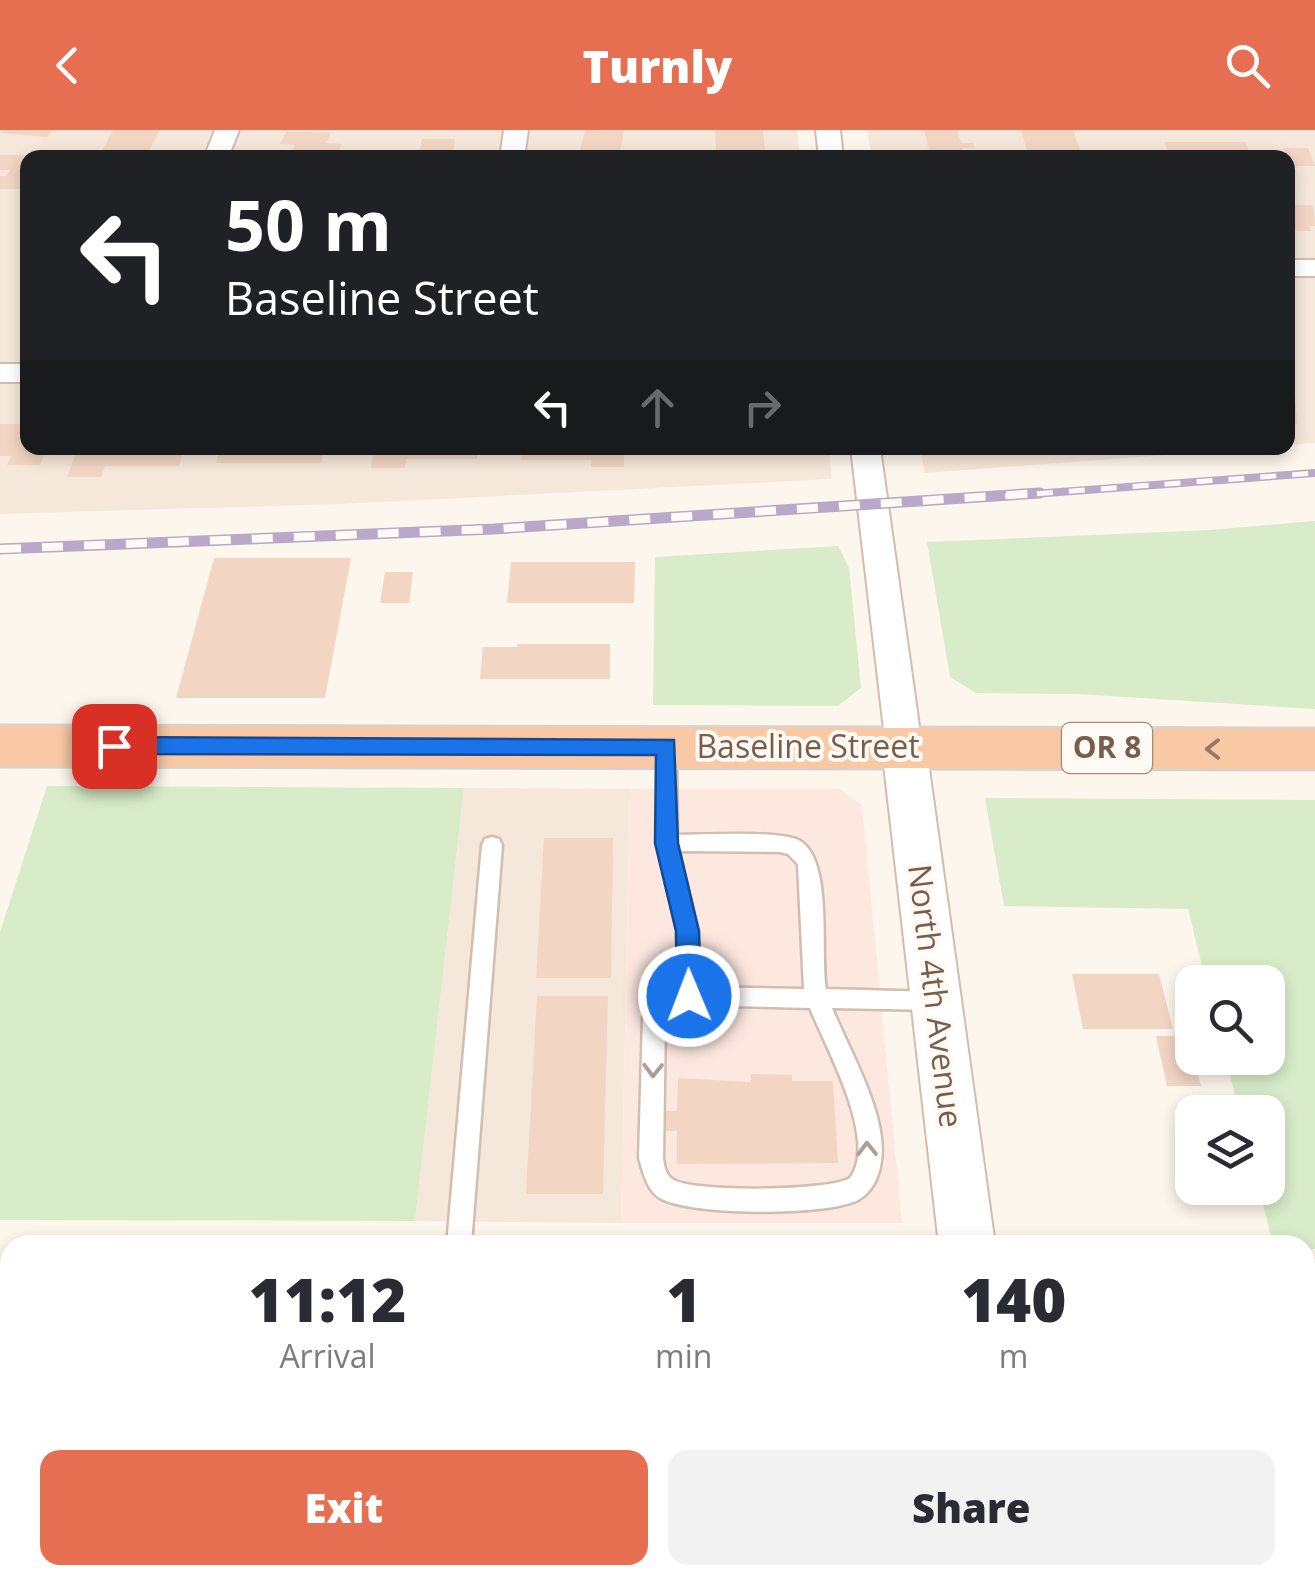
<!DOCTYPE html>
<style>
:root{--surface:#fff;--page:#f2f2f3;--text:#2b2b33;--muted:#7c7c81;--accent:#e76f51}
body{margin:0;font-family:"Open Sans",sans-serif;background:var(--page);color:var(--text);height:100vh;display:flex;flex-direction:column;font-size:38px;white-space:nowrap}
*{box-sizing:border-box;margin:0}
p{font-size:32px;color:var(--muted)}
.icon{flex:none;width:55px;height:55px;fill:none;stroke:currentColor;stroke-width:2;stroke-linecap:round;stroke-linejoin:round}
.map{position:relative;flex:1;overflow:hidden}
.panel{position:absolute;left:0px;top:1105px;width:1315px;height:350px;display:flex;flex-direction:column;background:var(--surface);border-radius:30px 30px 0 0;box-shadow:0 5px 15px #0003}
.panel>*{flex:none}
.top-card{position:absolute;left:20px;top:20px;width:1275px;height:305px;border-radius:20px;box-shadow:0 5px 15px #0003;background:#202124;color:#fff;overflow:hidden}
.fabs{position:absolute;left:1175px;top:835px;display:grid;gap:20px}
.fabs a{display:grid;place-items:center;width:110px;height:110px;border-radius:20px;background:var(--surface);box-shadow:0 5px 15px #0003;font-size:50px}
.pin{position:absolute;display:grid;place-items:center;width:85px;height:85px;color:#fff;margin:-42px;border-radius:20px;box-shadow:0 5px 15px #0006}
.me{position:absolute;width:110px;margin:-55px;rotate:359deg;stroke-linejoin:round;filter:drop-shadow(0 0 8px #0008)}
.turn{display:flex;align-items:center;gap:35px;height:210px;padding:0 40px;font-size:45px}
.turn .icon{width:130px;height:130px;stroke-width:2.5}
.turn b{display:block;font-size:70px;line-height:85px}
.lanes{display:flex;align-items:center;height:95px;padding:0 40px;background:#0003;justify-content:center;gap:50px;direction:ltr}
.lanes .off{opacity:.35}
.eta{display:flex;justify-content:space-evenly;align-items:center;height:170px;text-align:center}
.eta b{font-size:60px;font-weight:800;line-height:70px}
.cta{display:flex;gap:20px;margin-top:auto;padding:20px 40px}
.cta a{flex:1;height:115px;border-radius:20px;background:var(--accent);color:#fff;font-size:40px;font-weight:800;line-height:115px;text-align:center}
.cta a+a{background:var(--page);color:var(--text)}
header{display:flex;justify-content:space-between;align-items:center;height:130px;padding:0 40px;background:var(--accent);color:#fff;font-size:45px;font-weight:800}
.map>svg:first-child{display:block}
.residential{fill:#f5e8da}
.commercial{fill:#fde8e0}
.green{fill:#d8ecc9}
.building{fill:#f3d5c3}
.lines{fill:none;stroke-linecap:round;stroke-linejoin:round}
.service-casing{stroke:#d1beb0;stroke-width:5}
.minor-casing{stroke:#d1beb0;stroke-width:4}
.tertiary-casing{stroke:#d1beb0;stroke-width:4}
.trunk-casing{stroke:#dad1cd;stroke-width:5}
.service{fill:#fff;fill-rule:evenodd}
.minor{fill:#fff;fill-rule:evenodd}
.tertiary{fill:#fff;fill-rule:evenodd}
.trunk{fill:#f9c8a4;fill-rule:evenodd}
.rail-far1-casing{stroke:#b9a8c9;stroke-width:8}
.rail-casing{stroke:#b9a8c9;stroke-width:11}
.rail-far1{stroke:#fffaf3;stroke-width:5;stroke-dasharray:16;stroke-linecap:butt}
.rail{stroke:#fffaf3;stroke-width:8;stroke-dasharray:21;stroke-linecap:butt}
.oneway{stroke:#9a7763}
.oneway2{stroke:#af9d94}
.route{fill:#1a73e8;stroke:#114b97;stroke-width:2.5}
.labels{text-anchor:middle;stroke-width:8;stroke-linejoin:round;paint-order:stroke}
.shield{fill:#fffaf3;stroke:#a28b7f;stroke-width:2.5}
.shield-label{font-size:30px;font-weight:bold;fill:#7a5c4d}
.street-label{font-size:32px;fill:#7a5c4d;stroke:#fffaf3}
</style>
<header><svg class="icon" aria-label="back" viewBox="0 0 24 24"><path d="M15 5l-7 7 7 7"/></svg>Turnly<svg class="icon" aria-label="search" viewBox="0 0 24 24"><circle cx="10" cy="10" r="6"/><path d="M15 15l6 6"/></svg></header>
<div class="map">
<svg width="1315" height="1455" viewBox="0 0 1315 1455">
<rect width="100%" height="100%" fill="#fdf6ec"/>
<!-- residential -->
<path class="residential" d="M0,0H797L800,27L28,28V318H829L832,349L341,374L0,384Z
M867,0H1315V313L1288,315V28L872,27Z
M920,318H1259L925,343Z
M464,658L630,659L621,1093L415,1091Z
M0,1265H10V1445H935L936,1455H0Z"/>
<!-- commercial -->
<path class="commercial" d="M630,659H840L862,675L902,1093H621Z
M1305,1255H1315V1455H1093L1092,1445H1305Z"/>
<!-- green -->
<path class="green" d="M1315,391V579L1078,564L976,563L950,547L927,412L1210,400Z
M838,416L849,438L861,558L838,576L653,575L655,427Z
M47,656L464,658L415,1091L0,1090V802Z
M985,668L1315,670V1119H1305V1115H1273L1259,1058H1268V982H1239L1226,928H1268V852H1206L1188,779L1004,776Z"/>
<!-- building -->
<path class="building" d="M4,0H53L47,7L1,3Z
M113,0H160L145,28H98Z
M585,0L624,1L619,28H578Z
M715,0H763L765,20H716Z
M924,0H957L961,13H973L975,18H962L964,28H913L912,21H929Z
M1021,0H1073L1083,28H1017L1015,21H1027Z
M287,1L331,3L326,13L342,14L336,27L289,28L295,15L280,14Z
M422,9H455L452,28H410L411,23H419Z
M1164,12H1245L1252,28H1171Z
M1283,18H1308L1315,36H1292Z
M0,25H28V59H0V46H7L10,40H0Z
M1288,75H1313L1315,96H1309L1311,101H1288Z
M1288,262L1295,263L1297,294L1288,293Z
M0,294H28V318H47L40,335H7L11,326H0Z
M78,318H184L179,336H105L101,347H67Z
M220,318H324L321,333H216Z
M374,318H478L477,329H406L405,338H371Z
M522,318H624V337H591V330H520Z
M945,318H1012L1013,322H946Z
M214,428H351L325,568H176Z
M511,432H635L634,473H507Z
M385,442H413L409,473H380Z
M517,514H610V549H480L483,517H517Z
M544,708H613L611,848H536Z
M1072,844H1159L1173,899H1083Z
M537,866H608L603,1064H526Z
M1156,906H1188L1201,956H1167Z
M751,944L792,945V951H833L838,1033L677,1034V1001H662V981H677L678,948L751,952Z
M267,1445H363L361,1455H265Z
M403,1445H485V1455H402Z
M641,1445H734V1455H641Z
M803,1445H890V1455H803Z"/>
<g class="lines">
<defs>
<path id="service" d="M667,609L676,616L677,705C702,705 782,700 800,711C833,731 820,823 826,859L934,862L942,864L945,871L942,878L934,880L832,878C849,920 888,985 881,1031C879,1047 872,1062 858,1070C827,1086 691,1086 660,1068C647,1060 643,1042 639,1028L643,887L653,866L678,859L677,801L657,713L658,616ZM679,721L780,722L788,724L798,734L804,859L699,857L697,801ZM689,875L810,878C825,916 879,1011 850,1048C832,1061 690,1063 672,1049C665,1044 664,1035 663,1028L665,887L668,881Z
M492,707L499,709L502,715L471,1115H447L482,715L485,709Z
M166,1445H194L193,1455H165Z
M554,1445H582V1455H554Z"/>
<path id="minor" d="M215,0H239L228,28H204Z
M504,0H528L524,28H500Z
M816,0H840L843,28H819Z
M1288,130H1315V146H1288Z
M0,234H28V252H0Z
M851,318H880L922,617L917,627L904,631L891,627L886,617Z"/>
<path id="tertiary" d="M904,600L920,605L926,617L995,1115H939L882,617L888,605Z
M989,1445H1055L1056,1455H990Z"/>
<path id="trunk" d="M0,596L1315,599V639L0,636Z
M0,1146H10V1214H0Z
M1305,1155H1315V1223H1305Z"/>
</defs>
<!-- service casing -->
<use href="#service" class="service-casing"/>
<!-- minor casing -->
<use href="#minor" class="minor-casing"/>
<!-- tertiary casing -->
<use href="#tertiary" class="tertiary-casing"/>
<!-- trunk casing -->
<use href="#trunk" class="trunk-casing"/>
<!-- service -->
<use href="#service" class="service"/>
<!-- minor -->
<use href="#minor" class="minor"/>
<!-- tertiary -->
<use href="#tertiary" class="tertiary"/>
<!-- trunk -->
<use href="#trunk" class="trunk"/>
<defs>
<path id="rail-far1" d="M1005,366L1315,343"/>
<path id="rail" d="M0,419L494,399L1040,363"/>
</defs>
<!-- rail-far1 casing -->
<use href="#rail-far1" class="rail-far1-casing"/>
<!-- rail casing -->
<use href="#rail" class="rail-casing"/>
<!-- rail-far1 -->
<use href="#rail-far1" class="rail-far1"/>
<!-- rail -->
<use href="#rail" class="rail"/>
</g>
<!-- one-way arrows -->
<defs><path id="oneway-chevron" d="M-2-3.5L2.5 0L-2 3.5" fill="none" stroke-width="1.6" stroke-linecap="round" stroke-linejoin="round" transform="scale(2.5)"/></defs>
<use class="oneway" href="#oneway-chevron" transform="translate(1213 619) rotate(-180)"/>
<g class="oneway2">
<use href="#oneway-chevron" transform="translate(653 940) rotate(91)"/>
<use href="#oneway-chevron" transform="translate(867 1019) rotate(-91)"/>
</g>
<!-- route -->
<path class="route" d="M114,607L674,610L678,713L699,801L701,866L698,874L689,877L680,874L677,866L676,801L655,713L656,625L114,624L103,616Z"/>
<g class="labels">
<!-- shield labels -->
<rect class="shield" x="1062" y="593" width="90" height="50" rx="8"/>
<g class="shield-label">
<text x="1107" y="628">OR 8</text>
</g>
<!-- street labels -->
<g class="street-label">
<text x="808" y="628">Baseline Street</text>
<text transform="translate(935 866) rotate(83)" y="11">North 4th Avenue</text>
</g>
</g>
</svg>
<div class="fabs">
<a><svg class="icon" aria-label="search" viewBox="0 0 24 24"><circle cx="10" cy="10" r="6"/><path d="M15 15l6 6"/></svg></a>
<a><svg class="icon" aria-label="layers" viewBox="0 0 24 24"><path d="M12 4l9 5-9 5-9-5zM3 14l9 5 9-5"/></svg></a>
</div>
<div class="pin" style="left:114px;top:616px;background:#d93025"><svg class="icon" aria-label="arrive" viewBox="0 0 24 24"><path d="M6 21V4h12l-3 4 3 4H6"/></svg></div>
<svg class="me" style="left:689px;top:866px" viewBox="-20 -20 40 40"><circle r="17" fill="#1a73e8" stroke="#fff" stroke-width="3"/><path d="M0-11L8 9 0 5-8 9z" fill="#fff"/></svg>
<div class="top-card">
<div class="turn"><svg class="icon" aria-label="left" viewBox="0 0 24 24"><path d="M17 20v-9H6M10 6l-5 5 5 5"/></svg><div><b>50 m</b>Baseline Street</div></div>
<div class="lanes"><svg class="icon" aria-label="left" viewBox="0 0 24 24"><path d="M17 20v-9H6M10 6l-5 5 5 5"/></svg><svg class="icon off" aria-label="ahead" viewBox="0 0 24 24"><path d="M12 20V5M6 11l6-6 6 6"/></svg><svg class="icon off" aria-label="right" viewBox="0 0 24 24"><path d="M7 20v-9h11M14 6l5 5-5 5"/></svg></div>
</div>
<section class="panel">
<div class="eta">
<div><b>11:12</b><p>Arrival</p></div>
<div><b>1</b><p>min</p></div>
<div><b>140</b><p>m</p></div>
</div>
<div class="cta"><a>Exit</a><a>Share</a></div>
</section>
</div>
